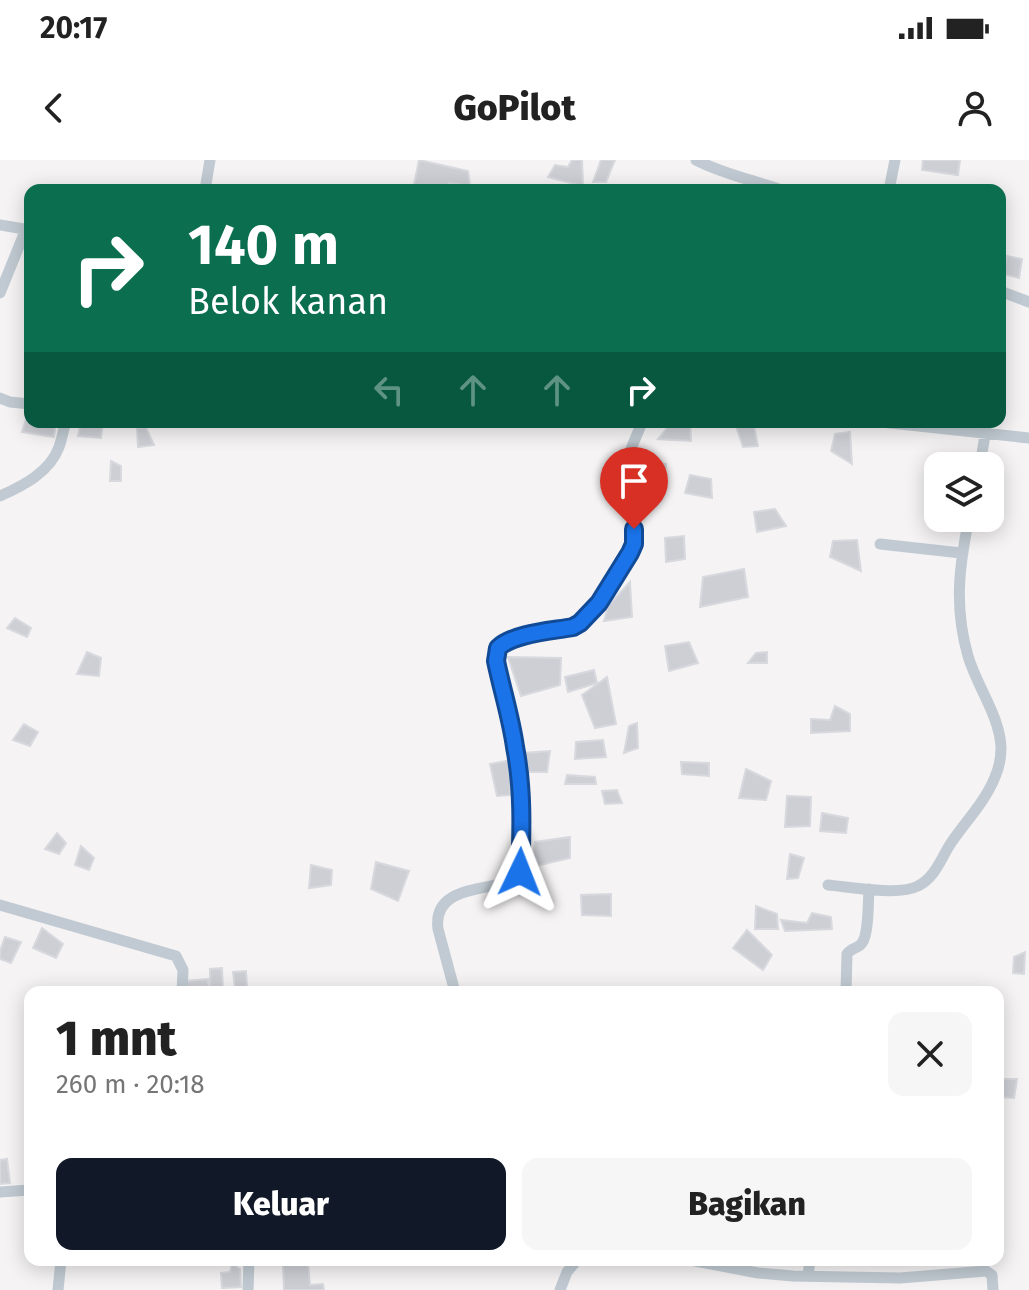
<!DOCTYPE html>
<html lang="id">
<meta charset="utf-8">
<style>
:root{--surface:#fff;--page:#f6f6f6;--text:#222;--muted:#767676;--accent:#111827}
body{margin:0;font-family:"Fira Sans",sans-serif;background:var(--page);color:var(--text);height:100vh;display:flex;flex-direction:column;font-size:30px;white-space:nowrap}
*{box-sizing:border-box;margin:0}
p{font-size:26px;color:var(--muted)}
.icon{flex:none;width:44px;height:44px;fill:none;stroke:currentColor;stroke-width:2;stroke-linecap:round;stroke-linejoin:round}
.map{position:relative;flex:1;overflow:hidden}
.side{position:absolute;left:24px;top:826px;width:980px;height:280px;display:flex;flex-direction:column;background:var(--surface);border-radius:16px;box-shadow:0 4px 20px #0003}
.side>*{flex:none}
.guide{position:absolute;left:24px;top:24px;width:982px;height:244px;border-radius:16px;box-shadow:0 4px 20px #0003;background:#0b6e4f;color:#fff;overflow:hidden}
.buttons{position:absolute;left:924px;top:292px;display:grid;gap:16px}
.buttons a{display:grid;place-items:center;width:80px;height:80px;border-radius:16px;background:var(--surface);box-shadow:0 4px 20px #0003;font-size:40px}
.pin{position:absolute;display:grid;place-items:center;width:68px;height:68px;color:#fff;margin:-82px -34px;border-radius:50% 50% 50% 0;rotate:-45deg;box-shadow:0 0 8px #0007}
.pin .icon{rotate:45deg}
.me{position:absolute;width:88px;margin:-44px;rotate:2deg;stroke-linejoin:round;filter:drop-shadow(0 0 6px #0008)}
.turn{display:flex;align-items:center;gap:28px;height:168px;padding:0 32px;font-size:36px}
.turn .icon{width:104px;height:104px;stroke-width:2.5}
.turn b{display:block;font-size:56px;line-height:68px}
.lanes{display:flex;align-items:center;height:76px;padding:0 32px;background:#0003;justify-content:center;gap:40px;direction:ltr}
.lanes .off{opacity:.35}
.round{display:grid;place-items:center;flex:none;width:84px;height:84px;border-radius:16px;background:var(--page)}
.headline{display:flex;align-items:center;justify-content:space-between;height:136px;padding:0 32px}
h1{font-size:48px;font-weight:800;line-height:60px}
.action{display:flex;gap:16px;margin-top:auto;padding:16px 32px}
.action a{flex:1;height:92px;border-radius:16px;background:var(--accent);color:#fff;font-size:32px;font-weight:800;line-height:92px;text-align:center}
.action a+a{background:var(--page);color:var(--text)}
.status{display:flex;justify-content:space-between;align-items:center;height:56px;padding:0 40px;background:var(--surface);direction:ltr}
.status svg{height:22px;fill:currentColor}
header{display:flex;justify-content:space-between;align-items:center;height:104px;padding:0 32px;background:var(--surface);font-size:36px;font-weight:800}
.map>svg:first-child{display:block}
.building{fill:#cdcfd5;stroke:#d7d9de;stroke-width:2}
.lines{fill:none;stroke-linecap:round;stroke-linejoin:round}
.street{stroke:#c1cad2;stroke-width:11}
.route-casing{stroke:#114b97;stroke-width:20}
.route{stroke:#1a73e8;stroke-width:14}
</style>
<div class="status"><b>20:17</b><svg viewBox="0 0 49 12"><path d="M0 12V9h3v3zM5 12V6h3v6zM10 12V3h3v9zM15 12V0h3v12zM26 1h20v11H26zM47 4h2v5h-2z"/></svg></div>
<header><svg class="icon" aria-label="back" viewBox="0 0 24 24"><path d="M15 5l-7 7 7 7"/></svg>GoPilot<svg class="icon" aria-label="person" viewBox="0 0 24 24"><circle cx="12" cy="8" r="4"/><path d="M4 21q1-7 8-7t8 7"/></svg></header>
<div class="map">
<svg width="1029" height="1130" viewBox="0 0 1029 1130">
<rect width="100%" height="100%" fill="#f5f3f3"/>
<!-- building -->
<path class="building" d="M419,0L468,11L470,26L449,23L448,30H413Z
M572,0H582L583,26L548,17L555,5L568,7Z
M601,0H615L606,22H593Z
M923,0H960L958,15L922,10Z
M1007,96L1022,99L1019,118L1004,114Z
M27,256L30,258V262H41L55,268L54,277L22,272Z
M90,262H103L101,278L78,276L80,267L90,265Z
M672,262H690L691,281L658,279Z
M741,262H753L758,286L743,287L735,263Z
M137,268H146L154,285L138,287Z
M850,272L852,304L831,291L835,274Z
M111,301L121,306V321H110Z
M645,303L666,304L662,329L640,324Z
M690,315L711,319L712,338L685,333Z
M775,349L786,366L757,372L754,352Z
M684,376L685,399L666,402L665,378Z
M857,380L861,411L830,397L833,381Z
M744,409L748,437L700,447L703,417Z
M630,422L632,457L604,461L608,446Z
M15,458L31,468L27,477L7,468Z
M689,482L698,503L669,511L665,486Z
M87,492L101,498L99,516L77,514Z
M767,492V503H748L756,493Z
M508,497L561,498L560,525L521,536Z
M594,510L597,523L568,532L565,517Z
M607,517L616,564L595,568L582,535Z
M835,546L850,554V571L811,573V559L830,560Z
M637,563L638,588L624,593L629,566Z
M24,564L38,572L30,586L13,580Z
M603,580L606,597L575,599L576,582Z
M550,591L547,612H525L524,593Z
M512,600L510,635L497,636L490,604Z
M681,602L709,603V616L682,614Z
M746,609L771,621L766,640L739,638Z
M567,615L595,617L596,624H565Z
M617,630L622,643L605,644L602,631Z
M787,636L811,637L810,666L785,667Z
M822,653L848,658L846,673L820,671Z
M57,673L66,683L59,694L45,689Z
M570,677V698L532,707L535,682Z
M81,686L94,698L89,710L75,705Z
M790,694L804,698L798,718L787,719Z
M376,702L409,711L398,741L371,729Z
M311,705L332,710L331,725L309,728Z
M611,734V756L582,755L581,735Z
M756,746L777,754L778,769H755Z
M812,753L831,757L832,769L785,771L781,760L807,763Z
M42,768L63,784L56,798L33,788Z
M747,770L772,795L763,810L733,788Z
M5,777L21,782L11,803L0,799V791Z
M1025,792L1024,814L1013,813L1014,797Z
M222,808L223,830H210V809Z
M246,811L247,827H250V832H227V828H235L233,812Z
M208,819L209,832H187L186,821Z
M998,919H1017L1014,938L999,937Z
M7,999L10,1023L0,1024V1000Z
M308,1103L310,1125L323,1124L324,1130H284L283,1105Z
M232,1104L240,1109L241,1127L222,1128L221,1113L230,1112Z"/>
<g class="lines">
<!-- street -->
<path class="street" d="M696,0C723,14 753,20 782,30
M205,30L210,0
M889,30L895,0
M0,65L30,70
M1000,131L1029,142
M0,133L26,69
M0,238L10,242L30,244
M881,262L1029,278
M980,306L987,262
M0,336C23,326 50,312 59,287C62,279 63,270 66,262
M880,384L961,393
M828,725C850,727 899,736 918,726C935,718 941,698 951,683C966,661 985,642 995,617C999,608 1001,598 1001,588C1000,556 977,527 968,496C954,447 959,407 969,358
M0,745L176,796L183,810L182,832
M455,832L438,769C432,723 493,732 518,718L520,712C522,670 523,628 515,587C511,558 502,530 496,501C496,497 495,492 498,488C505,475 558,470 573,467C592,457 634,396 635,375C635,355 621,341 622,321C624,301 635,281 642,262
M846,832L847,794C852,787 858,789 862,783C869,774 868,741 869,729
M0,1032L30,1030
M690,1100L758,1113L793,1116L900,1118L986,1111L992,1115L993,1130
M808,1116L810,1100
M58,1130L61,1100
M248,1130L249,1100
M560,1130L567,1112L577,1100"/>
</g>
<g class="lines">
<defs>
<path id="route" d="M520,712C522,670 523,628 515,587C511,558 502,530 496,501L498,488C514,473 552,471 573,467L580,463L599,443L630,393L634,384V369"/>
</defs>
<!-- route casing -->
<use href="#route" class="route-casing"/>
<!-- route -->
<use href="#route" class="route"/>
</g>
</svg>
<div class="buttons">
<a><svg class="icon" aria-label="layers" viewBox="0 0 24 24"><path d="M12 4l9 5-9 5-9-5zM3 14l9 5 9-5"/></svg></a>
</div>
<div class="pin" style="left:634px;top:369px;background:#d93025"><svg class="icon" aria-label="arrive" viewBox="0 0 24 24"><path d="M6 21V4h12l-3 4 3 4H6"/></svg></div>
<svg class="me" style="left:520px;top:712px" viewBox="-20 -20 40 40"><path d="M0-17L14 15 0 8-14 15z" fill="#1a73e8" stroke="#fff" stroke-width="4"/></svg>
<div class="guide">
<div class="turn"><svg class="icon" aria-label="right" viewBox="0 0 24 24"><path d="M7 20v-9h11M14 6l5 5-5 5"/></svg><div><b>140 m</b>Belok kanan</div></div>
<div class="lanes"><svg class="icon off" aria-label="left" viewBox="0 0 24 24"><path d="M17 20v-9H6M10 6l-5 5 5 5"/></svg><svg class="icon off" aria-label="ahead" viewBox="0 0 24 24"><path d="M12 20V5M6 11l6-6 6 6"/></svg><svg class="icon off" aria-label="ahead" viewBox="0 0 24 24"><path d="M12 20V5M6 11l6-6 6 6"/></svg><svg class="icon" aria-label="right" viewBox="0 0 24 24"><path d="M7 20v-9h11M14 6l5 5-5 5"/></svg></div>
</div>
<section class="side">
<div class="headline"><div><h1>1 mnt</h1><p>260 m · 20:18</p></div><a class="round"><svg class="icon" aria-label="close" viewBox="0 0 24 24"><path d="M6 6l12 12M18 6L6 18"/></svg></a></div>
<div class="action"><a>Keluar</a><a>Bagikan</a></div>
</section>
</div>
